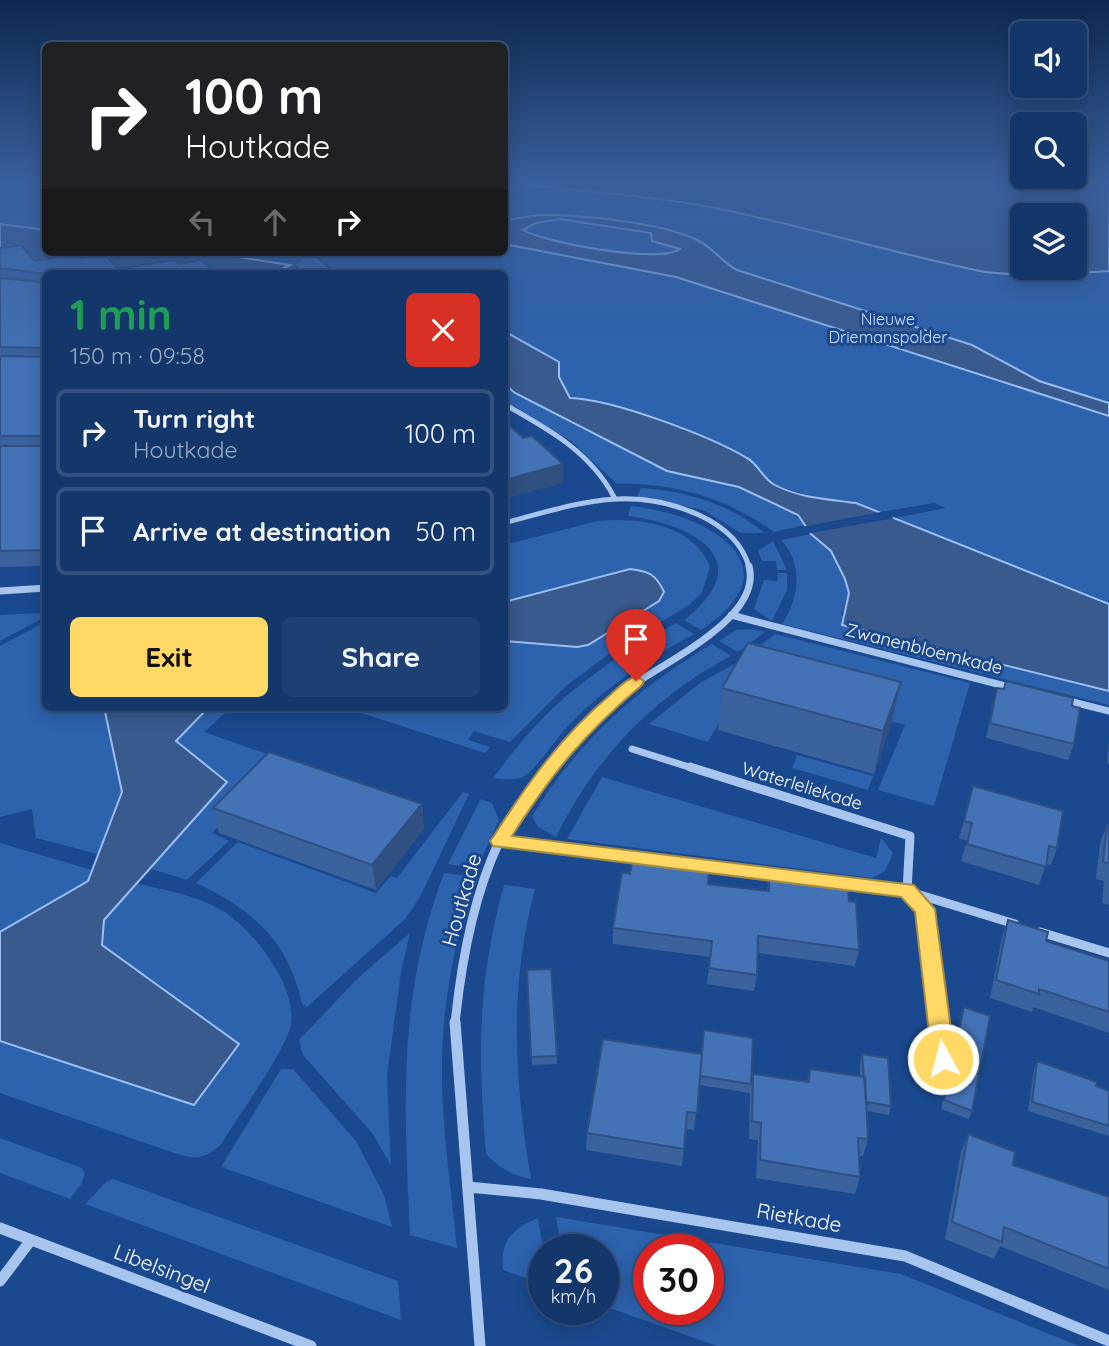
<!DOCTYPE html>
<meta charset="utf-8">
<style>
:root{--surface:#14376b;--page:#1d3f71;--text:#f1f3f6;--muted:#9dacc1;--line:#33517e;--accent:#ffd865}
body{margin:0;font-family:Quicksand,sans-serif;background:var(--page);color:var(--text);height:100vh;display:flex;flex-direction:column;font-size:26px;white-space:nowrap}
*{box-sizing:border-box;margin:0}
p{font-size:23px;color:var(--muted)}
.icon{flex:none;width:38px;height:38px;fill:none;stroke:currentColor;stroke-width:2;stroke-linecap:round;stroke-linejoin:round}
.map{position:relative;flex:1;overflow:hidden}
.panel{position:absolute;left:42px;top:270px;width:466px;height:441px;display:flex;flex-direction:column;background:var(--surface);border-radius:10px;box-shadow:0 4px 18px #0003,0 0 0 2px var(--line)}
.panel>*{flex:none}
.top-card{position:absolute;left:42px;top:42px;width:466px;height:214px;border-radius:10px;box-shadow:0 4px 18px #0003,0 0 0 2px var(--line);background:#202124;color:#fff;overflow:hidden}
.buttons{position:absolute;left:1010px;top:21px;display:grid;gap:14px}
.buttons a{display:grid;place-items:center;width:77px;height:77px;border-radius:10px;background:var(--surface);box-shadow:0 4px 18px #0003,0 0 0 2px var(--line);font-size:35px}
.speed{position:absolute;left:528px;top:1234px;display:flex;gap:14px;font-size:35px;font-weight:700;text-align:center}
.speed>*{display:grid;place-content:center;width:91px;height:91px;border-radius:50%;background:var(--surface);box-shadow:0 4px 18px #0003,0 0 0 2px var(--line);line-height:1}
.speed small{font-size:18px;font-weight:400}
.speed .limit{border:10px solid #d22;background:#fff;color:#111}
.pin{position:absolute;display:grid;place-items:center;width:60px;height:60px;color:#fff;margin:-72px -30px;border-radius:50% 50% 50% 0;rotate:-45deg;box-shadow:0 0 7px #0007}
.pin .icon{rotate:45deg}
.me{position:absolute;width:77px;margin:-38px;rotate:353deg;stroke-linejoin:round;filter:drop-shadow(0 0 5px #0008)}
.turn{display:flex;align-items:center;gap:24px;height:147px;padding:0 28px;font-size:32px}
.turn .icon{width:91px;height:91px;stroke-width:2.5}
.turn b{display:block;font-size:49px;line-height:60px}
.lanes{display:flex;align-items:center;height:66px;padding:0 28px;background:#0003;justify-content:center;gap:35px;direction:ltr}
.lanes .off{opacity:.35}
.round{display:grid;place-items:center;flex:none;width:74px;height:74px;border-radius:10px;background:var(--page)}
.headline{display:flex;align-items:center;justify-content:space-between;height:119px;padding:0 28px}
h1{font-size:42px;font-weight:700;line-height:52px;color:#1e9e55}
.button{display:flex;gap:14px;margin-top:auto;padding:14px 28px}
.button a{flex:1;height:80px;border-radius:10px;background:var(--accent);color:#111;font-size:28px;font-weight:700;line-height:80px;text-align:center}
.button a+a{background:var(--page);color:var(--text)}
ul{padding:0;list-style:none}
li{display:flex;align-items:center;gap:21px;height:88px;margin:0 14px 10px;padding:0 14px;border:4px solid var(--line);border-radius:10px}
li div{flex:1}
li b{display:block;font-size:26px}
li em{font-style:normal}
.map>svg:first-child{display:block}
.green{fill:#2d62ad;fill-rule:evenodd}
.water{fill:#385a8e;stroke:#9abff1;stroke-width:2;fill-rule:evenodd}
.pier{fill:#1a498f}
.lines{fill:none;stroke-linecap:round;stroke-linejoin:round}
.minor-far4{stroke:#a7c5ee;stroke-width:4.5}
.minor-far3{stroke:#a7c5ee;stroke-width:5}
.minor-far2{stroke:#a7c5ee;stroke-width:7}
.minor-far1{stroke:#a7c5ee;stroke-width:9}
.minor{stroke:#a7c5ee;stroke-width:11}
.wall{fill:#3a629d}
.shaded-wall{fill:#2f5080}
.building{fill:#4372b7;stroke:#2f5080;stroke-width:2}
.route{fill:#ffd865;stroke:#a68c42;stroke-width:2}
.labels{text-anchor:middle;stroke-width:6;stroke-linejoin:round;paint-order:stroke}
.far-park-label{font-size:16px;fill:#cee0fa;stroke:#1a498f}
.street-label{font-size:18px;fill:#fff;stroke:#1a498f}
.near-street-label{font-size:21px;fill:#fff;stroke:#1a498f}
</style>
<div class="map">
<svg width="1109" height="1346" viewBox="0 0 1109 1346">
<rect width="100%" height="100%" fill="#1a498f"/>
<!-- green -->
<path class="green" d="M0,183H45V230L0,224Z
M504,183H1109V604L894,518L946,508L934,503L881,512L856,503L828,501L784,488L771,483L760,472L649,416L568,397L552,360L504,331V273H375L315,267L302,273H275L289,265L204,252H504ZM1022,215H1074V268H1022Z
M504,384L572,424L667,471L739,487L787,508L805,525L774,532C728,499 674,482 617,484L571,441L504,400Z
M641,488C687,491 729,504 765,533H741L703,510L637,497Z
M631,506C704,513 801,564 701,630L684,620C761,560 693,524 628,516Z
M598,521C639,517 692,524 710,566L702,593L689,605L609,654L566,686L510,742L474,731L468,740L490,747L485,753L343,707H504V641L588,645L659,601L523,597L504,602V545Z
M811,534L831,551L845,579L849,593L841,615L858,631L1109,691V705L782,624C799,599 804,564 781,540Z
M773,541L787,570H777L776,561H762L758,551Z
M778,573H787V590L772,621L754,609L764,580L777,581Z
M45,613V617L0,641V615Z
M45,622L46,707H104L122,792L98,854L36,838L32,809L0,817V646Z
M676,623L694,634C649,658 607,686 571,723C556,738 544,758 529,773C520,781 504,780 493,778C505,763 517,746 530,732C570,686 623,652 676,623Z
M750,629L765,632L738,652L719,641L736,630Z
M775,634L970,683L934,806L878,790L905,725L743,681L708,742L649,724L700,683L740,661Z
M712,644L731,656C653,697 595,758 556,837L538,827L532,816C578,742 637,688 712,644Z
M209,707H232L204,732L298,765L272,773L212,833L229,841L187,880L148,868L227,782L175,741Z
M797,755L873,776L868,790L792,768Z
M602,777L876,858L881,838L893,853L885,871L872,878L567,839Z
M463,792L469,794L421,895L405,919L307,1007L302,1004C288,940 253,910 196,883L238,842L376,893L391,876L397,878Z
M481,799L492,803L499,820L477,869L448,864Z
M0,843L92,870L88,881L0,932Z
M444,873L474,877C456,938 443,998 442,1061C441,1123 451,1186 457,1248L410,1235C404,1104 397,999 444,873Z
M135,883C161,889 188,894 212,905C248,920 306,993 288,1034C273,1069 242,1110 222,1143C207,1158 198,1160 177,1154L0,1093V1041L194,1105L238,1043L102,945L104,920Z
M504,885L535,889C509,986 514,1080 531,1179C511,1175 500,1168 486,1154C478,1055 477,982 504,885Z
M410,933L401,972L387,1076L391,1166L373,1134L303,1055L299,1040L358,978Z
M281,1069H293L356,1141L384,1195L392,1227L221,1167Z
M0,1138L82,1168L85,1173L82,1183L70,1199L0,1173Z
M113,1179L398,1281L401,1320L85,1204L106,1182Z
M556,1217L901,1274L1079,1346H717L604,1306V1250L562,1249ZM649,1250H709V1309H649Z
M538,1218L544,1255V1284L503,1270C500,1242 511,1229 538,1218Z"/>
<!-- water -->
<path class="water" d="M514,183H1109V271L1031,276L985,272C891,253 799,224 705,206C641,194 578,192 514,183ZM1074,215V268H1022V215Z
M540,215C582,215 662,222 699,241C713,248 722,262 737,270L972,345L1039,381L1109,403V416L676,277L504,244V220ZM560,219L651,233L652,241L680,249C660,264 546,243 523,230L536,223Z
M0,224L45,230L46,252H204L290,265L275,273H46L0,277Z
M504,331L559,362V377L570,398C612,399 710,436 747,458C758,464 762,477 773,484C798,498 828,499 856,503L1109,604V691L842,625L849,593L845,579L831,551L811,534L798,515L739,487L667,471L515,393L504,384Z
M630,569C648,571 656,574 664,592L659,601L588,645L577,647L504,641V602Z
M104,707H209L176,741L227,782L104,920L102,945L239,1044L194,1105L0,1041V932L88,881L122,792Z"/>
<!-- pier -->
<path class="pier" d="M886,511L894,518L806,534L801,527Z"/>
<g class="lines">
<!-- minor-far4 -->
<path class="minor-far4" d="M504,404L512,408"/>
<!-- minor-far3 -->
<path class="minor-far3" d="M509,407C550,430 591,453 614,497
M504,523C574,505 628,483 699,515C723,526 742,542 749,567"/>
<!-- minor-far2 -->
<path class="minor-far2" d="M0,591L46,588
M731,615L1013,688
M1065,700L1109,711
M632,749L695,769
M549,769C570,742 592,717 619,695C652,667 764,621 749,566"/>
<!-- minor-far1 -->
<path class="minor-far1" d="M690,767L910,836L907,891L925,909L939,1024
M499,841L907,891L1015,924
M1040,932L1109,953
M455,1024C461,964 473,897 499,842C511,816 532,790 550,767"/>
<!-- minor -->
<path class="minor" d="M455,1022L480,1346
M939,1022L943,1059
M468,1187L541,1194L905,1256L1109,1341
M0,1228L311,1346
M0,1281L31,1240"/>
</g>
<!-- wall -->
<path class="wall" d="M0,248L34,261L81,258L118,269L179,264L214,271L46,273V566L0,567Z
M294,265L335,273H295Z
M722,688L891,725L874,774L718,730Z
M997,688L1072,706L1074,744L1068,760L986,738L993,703Z
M1109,738V764L1107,763Z
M973,786L1057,848L1051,865L1046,864L1039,885L961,861L967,841L959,838Z
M422,804L424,829L376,890L219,833L213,808Z
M1107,825L1109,826V905L1102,903L1104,881L1096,879L1100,843Z
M630,874L767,891L769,878L849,901L859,950L855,966L758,953L757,975L754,991L707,984L710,957L613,944V928Z
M1008,920L1046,941L1109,961V1033L1033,1007L1032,1012L990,998L1002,937Z
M527,970L557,1056V1064L532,1065Z
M964,1007L972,1111L969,1119L941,1109L961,1016Z
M701,1054L751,1084L750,1093L699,1085L694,1130L686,1129L682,1166L586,1150L587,1133Z
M862,1054L891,1106L889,1115L867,1111L868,1139L863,1156H859L860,1177L855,1194L756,1178L758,1140L749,1139L750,1091L753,1074L807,1082L810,1069L860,1077V1063Z
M1037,1061L1109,1091V1136L1028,1111L1034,1070Z
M968,1134L1013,1165L1109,1197V1290L1000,1246L994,1259L945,1239L961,1152Z"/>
<!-- shaded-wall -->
<path class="shaded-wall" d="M563,464V483L504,499V480Z
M901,682L891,725L874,774L883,731Z
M422,804L424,829L376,890L372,865Z"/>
<!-- building -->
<path class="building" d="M21,245L34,261L77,254L81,258L104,254L118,269L174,260L179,264L201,260L214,271V273H46V274L0,268V248Z
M308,252H312L335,273H302L294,265Z
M0,278L42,282L46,281V351L43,348L0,347Z
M46,354V440L43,436H0V356L42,357Z
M504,420L523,438L532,436L563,464L504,480Z
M46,443V550L0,551V446H42Z
M748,643L901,682L883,731L722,688Z
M1006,681L1073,698L1072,706L1080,708L1074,744L990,723L997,688L1004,689Z
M269,752L422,804L372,865L213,808Z
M973,786L1063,811L1057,848L1049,846L1046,867L967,844L972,823L964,821Z
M1107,825L1109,826V863L1103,862Z
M632,861L709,870L708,884L769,891V878L848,888L849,901L856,902L859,950L758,936L757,975L709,968L712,941L613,928L622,872L630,874Z
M1008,920L1048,932L1046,941L1109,961V1012L1039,989V994L996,980Z
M551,969L557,1056L531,1057L527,970Z
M964,1007L990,1016L972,1111L944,1100Z
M704,1030L753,1038L751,1084L700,1076Z
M603,1039L702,1054L697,1113L687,1112L684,1149L587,1133Z
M862,1054L888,1058L891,1106L866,1102Z
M1037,1061L1097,1082L1096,1086L1109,1091V1126L1032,1102Z
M810,1069L865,1077L868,1139L858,1138L860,1177L760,1160L761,1123L752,1121L753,1074L809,1082Z
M968,1134L1015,1152L1013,1165L1109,1197V1269L1004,1227L1002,1242L952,1222Z"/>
<!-- sky -->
<linearGradient id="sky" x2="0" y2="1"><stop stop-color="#0e284f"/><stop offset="0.49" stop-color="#385f9b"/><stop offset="1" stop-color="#385f9b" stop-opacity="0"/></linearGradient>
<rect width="1109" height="371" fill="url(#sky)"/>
<!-- route -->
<path class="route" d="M636,676L644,681L642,685C584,734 553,772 512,836L914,885L935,909L955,1059L952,1066L943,1069L935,1066L932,1059L915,912L901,897L493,846L490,841L493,837C527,784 561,736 610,695C618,688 626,679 636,676Z"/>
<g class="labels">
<!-- far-park labels -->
<g class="far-park-label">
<text x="888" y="325">Nieuwe<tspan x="888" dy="18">Driemanspolder</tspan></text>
</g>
<!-- street labels -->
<g class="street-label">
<text transform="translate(924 649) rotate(14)" y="6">Zwanenbloemkade</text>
<text transform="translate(802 786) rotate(17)" y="6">Waterleliekade</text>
</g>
<!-- near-street labels -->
<g class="near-street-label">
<text transform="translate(462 900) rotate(-74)" y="7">Houtkade</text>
<text transform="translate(799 1218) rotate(10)" y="7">Rietkade</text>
<text transform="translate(162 1269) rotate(21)" y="7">Libelsingel</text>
</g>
</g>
</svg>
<div class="buttons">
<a><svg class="icon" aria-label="sound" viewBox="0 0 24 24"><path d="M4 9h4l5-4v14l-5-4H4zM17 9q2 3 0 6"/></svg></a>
<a><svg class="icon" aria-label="search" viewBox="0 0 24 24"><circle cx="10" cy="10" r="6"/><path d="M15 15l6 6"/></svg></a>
<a><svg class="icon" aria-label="layers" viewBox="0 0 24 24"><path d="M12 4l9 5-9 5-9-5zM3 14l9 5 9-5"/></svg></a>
</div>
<div class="speed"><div>26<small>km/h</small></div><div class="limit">30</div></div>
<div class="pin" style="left:636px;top:681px;background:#d93025"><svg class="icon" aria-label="arrive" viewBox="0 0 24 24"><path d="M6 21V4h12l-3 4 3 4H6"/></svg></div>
<svg class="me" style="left:943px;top:1059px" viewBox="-20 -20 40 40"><circle r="17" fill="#ffd865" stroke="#fff" stroke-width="3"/><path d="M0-11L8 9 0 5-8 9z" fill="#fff"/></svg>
<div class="top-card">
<div class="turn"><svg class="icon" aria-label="right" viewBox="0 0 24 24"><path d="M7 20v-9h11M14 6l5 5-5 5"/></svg><div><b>100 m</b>Houtkade</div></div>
<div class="lanes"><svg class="icon off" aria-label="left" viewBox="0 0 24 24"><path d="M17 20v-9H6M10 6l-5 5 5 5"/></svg><svg class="icon off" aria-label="ahead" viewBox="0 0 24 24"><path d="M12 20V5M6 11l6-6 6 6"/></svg><svg class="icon" aria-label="right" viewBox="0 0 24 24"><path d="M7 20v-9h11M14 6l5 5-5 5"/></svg></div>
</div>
<section class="panel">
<div class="headline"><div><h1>1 min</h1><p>150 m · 09:58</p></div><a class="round" style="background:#d93025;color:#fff"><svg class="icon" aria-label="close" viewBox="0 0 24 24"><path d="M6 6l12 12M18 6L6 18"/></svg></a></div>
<ul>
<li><svg class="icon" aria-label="right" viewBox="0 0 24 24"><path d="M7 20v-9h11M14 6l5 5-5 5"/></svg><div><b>Turn right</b><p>Houtkade</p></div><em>100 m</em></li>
<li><svg class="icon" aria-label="arrive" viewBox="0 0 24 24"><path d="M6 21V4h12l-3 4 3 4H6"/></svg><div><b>Arrive at destination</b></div><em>50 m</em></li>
</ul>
<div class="button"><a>Exit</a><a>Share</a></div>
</section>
</div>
